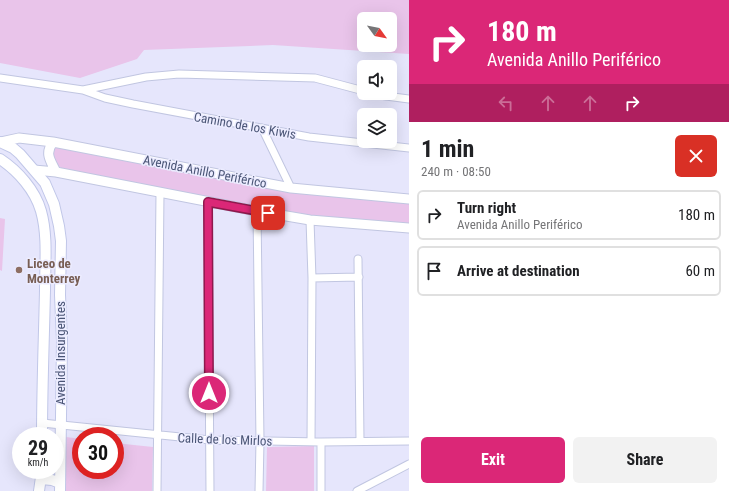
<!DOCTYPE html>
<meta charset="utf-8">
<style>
:root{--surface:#fff;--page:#f2f2f2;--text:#202124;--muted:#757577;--line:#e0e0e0;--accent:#db2777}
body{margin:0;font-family:"Roboto Condensed",sans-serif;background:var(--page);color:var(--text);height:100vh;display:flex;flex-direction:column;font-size:15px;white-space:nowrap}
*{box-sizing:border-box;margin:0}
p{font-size:13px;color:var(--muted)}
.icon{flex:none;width:22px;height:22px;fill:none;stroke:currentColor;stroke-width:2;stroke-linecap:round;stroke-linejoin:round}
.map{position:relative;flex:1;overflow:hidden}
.details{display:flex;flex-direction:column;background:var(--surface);width:320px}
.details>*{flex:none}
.top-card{background:#db2777;color:#fff;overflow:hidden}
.needle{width:26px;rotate:123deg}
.fabs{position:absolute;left:357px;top:12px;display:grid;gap:8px}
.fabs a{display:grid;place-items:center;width:40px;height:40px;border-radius:6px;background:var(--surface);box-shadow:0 4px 16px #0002;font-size:20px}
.speed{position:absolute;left:12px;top:427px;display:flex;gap:8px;font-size:20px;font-weight:700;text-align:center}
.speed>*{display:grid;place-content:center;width:52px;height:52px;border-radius:50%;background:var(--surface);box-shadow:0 4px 16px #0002;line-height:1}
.speed small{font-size:10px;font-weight:400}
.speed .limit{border:6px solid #d22;background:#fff;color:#111}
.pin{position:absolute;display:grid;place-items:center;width:34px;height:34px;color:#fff;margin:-17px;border-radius:8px;box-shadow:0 2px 6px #0006}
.me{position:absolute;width:44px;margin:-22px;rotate:0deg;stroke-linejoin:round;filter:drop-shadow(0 0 3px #0008)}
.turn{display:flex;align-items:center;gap:14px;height:84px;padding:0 12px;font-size:18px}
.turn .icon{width:52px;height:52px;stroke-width:2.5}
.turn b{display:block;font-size:28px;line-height:34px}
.lanes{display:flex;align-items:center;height:38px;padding:0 12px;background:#0003;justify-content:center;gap:20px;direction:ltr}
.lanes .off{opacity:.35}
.round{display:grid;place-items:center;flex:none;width:42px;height:42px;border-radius:6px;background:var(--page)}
.overview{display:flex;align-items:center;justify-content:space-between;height:68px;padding:0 12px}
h1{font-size:24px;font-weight:700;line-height:30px}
.cta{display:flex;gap:8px;margin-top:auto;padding:8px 12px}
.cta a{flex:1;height:46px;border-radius:6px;background:var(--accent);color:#fff;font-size:16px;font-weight:700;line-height:46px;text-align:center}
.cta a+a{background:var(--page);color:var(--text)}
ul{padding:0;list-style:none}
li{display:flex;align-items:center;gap:12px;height:50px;margin:0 8px 6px;padding:0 4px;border:2px solid var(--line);border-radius:6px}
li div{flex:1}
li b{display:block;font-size:15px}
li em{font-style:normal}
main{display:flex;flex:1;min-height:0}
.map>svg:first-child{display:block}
.green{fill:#e9c4ea;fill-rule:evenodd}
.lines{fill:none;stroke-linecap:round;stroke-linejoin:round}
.minor-casing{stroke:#c1c6e1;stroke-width:9}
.tertiary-casing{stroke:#c1c6e1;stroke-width:11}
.secondary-casing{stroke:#c1c7e8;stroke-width:12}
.minor{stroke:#fff;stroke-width:7}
.tertiary{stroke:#fff;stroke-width:9}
.secondary{stroke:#fff;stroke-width:10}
.route-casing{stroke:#8e194d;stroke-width:10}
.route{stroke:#db2777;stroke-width:7}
.education-dot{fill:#8d6e63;stroke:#ececff;stroke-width:1.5}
.labels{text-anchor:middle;stroke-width:3;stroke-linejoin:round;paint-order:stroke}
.street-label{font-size:13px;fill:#4a5576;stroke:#ececff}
.education-label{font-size:13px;font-weight:bold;fill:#785e54;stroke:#ececff;text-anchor:start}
</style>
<main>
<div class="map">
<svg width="409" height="491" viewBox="0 0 409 491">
<rect width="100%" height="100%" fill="#e6e6fc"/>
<!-- green -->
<path class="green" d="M0,0H409V54L273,45L144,50L137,59L80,78L0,63ZM364,19H390V45H364Z
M54,146L409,203V225L291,213L62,169L53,161L52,148Z
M0,218L5,219L2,271L0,270Z
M66,437L81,439V470H115V443L153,447L152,491H65Z
M314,446V491H266L267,447Z"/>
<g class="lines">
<defs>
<path id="minor" d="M0,78L83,90L105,98L133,104L309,137L409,148
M83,90L146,77L179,74L315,78L364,91
M370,93L386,96L409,99
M262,128L291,188
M208,202L210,491
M257,211L260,441L259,491
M310,220L312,278L311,442
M358,259L360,441
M312,278L359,277
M42,423L210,440L321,442L409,441
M321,442V491
M157,491L160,193
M357,491L409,464"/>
<path id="tertiary" d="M1,142L19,138L53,142L291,188L409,199
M53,142C44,154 51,161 56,172
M34,170L56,172L257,211L310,220L409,228"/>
<path id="secondary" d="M0,142L13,148L20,154L45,183L54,204L59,226L61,241L60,295L62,341L60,491
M0,159C18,171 35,190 41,211C48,236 45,264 45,290C44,338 42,387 42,436
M41,479L52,480L60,483
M39,491L42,470"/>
</defs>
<!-- minor casing -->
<use href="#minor" class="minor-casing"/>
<!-- tertiary casing -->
<use href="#tertiary" class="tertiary-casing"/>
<!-- secondary casing -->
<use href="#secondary" class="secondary-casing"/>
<!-- minor -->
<use href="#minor" class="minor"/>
<!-- tertiary -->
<use href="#tertiary" class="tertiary"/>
<!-- secondary -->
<use href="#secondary" class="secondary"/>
</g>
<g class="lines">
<defs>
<path id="route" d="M209,393L208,202L268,213"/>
</defs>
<!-- route casing -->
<use href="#route" class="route-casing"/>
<!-- route -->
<use href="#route" class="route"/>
</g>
<!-- markers -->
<circle class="education-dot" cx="19" cy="270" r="4"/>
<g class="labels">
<!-- street labels -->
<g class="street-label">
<text transform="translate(245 125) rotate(10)" y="5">Camino de los Kiwis</text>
<text transform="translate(205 171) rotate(11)" y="5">Avenida Anillo Periférico</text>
<text transform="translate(60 353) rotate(-90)" y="5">Avenida Insurgentes</text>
<text transform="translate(225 439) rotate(2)" y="5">Calle de los Mirlos</text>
</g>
<!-- education labels -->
<g class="education-label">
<text x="27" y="268">Liceo de<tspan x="27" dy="15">Monterrey</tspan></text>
</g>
</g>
</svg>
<div class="fabs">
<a><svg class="needle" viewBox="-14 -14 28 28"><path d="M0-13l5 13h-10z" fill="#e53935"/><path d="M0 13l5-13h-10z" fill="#757577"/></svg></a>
<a><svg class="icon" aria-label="sound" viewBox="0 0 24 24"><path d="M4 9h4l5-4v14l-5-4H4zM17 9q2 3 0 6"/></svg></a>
<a><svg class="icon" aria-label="layers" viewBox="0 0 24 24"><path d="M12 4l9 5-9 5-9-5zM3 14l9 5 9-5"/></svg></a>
</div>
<div class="speed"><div>29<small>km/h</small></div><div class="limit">30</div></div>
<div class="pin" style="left:268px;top:213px;background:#d93025"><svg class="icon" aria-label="arrive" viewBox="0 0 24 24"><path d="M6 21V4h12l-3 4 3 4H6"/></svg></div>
<svg class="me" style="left:209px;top:393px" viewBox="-20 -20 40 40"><circle r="17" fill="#db2777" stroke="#fff" stroke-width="3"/><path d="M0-11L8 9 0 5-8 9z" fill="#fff"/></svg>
</div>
<section class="details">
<div class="top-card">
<div class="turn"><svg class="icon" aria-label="right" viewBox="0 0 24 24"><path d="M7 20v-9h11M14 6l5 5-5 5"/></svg><div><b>180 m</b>Avenida Anillo Periférico</div></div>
<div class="lanes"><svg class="icon off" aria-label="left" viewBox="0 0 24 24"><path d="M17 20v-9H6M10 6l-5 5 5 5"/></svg><svg class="icon off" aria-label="ahead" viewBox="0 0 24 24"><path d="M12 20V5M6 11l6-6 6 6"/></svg><svg class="icon off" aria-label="ahead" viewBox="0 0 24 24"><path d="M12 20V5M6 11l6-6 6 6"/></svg><svg class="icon" aria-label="right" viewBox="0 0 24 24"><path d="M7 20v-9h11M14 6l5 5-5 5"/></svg></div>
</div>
<div class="overview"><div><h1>1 min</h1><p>240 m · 08:50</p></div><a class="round" style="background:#d93025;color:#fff"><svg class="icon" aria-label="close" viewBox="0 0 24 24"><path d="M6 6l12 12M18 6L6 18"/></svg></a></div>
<ul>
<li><svg class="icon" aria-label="right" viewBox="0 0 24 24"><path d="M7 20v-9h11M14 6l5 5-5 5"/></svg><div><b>Turn right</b><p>Avenida Anillo Periférico</p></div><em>180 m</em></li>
<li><svg class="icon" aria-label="arrive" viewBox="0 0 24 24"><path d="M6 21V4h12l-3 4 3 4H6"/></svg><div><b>Arrive at destination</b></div><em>60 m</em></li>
</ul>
<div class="cta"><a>Exit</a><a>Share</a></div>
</section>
</main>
